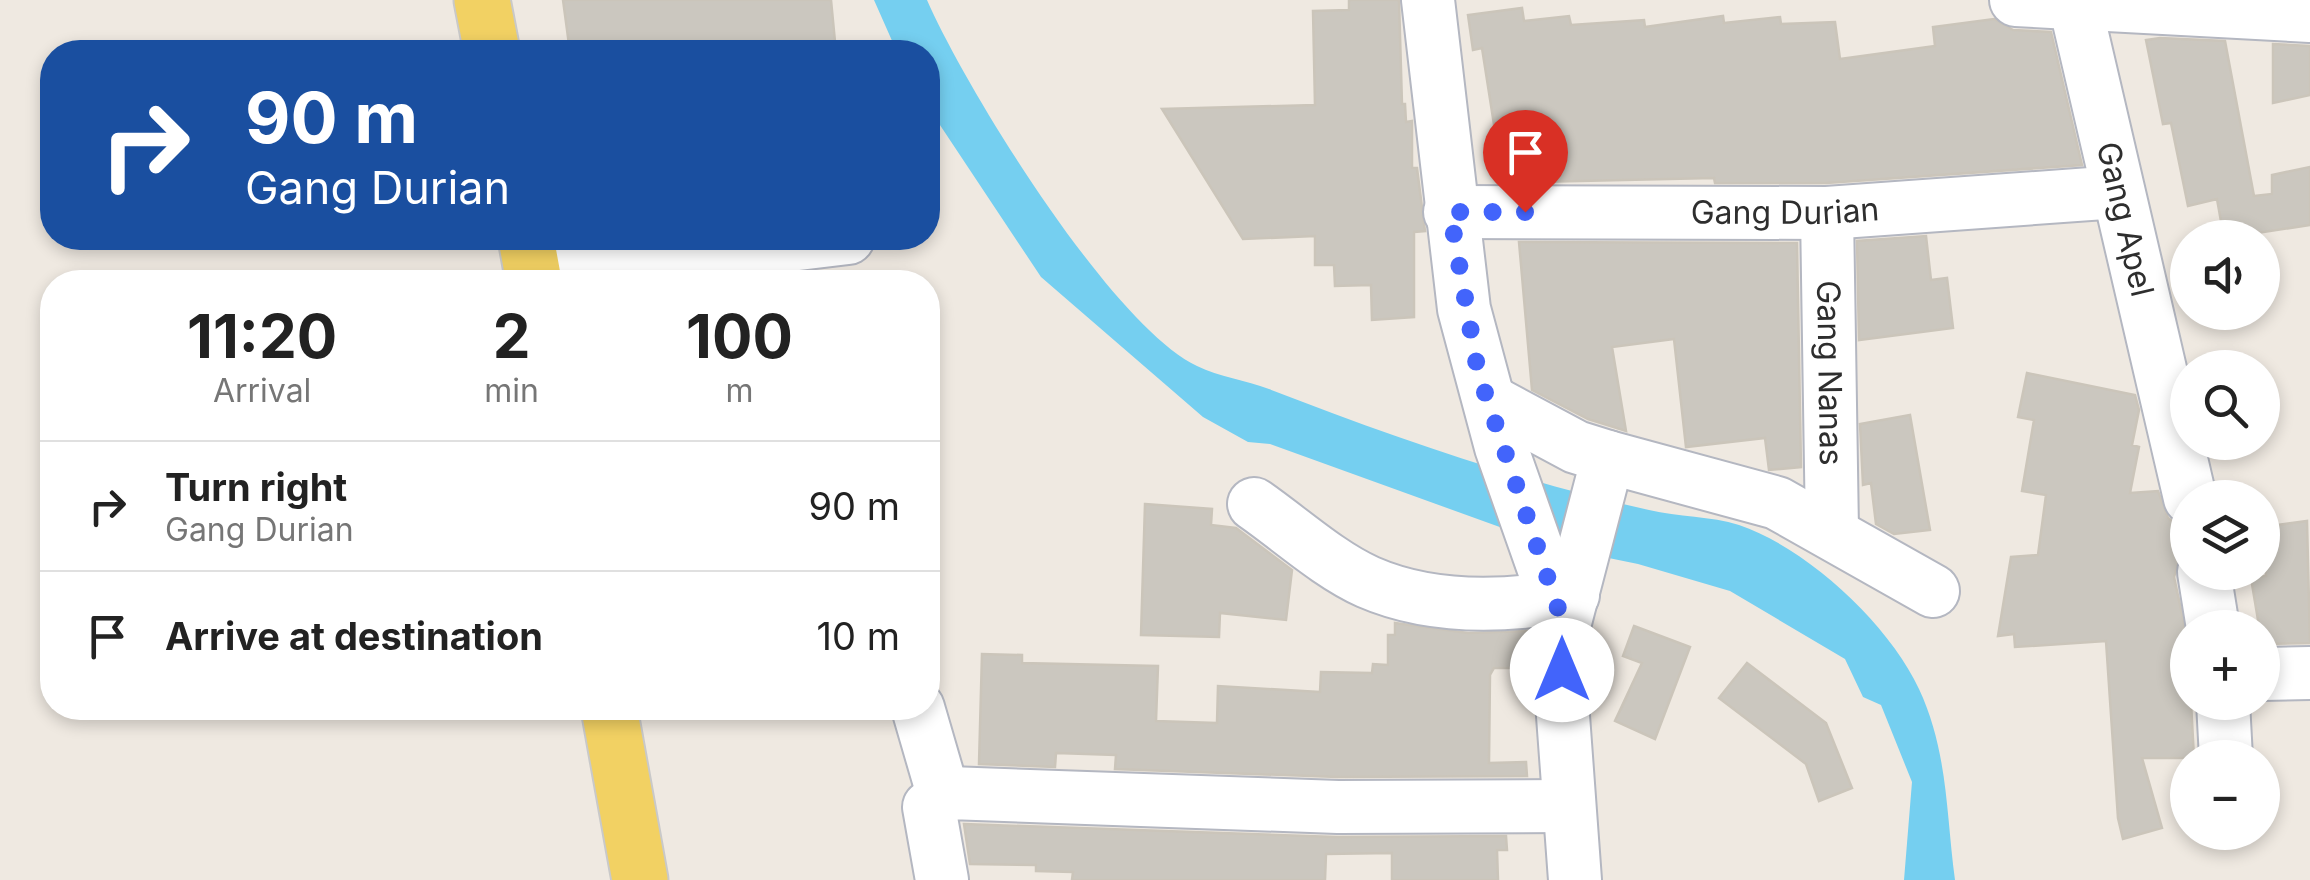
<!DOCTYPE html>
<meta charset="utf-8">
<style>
:root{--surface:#fff;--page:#f6f6f6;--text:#222;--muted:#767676;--line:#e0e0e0}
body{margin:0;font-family:Inter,sans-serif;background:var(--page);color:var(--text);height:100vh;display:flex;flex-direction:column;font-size:38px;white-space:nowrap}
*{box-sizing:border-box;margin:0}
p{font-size:32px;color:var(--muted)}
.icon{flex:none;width:55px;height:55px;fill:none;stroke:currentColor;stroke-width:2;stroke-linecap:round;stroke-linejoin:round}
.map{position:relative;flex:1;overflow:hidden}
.sheet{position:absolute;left:40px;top:270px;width:900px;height:450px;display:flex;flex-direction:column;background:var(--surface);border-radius:40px;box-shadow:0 5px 15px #0003}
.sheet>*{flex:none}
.guide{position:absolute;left:40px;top:40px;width:900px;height:210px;border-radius:40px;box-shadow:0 5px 15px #0003;background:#1a4fa0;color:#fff;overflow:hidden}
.tools{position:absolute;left:2170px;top:220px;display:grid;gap:20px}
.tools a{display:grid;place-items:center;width:110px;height:110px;border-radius:50%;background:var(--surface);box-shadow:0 5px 15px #0003;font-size:50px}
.pin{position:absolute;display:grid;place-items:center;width:85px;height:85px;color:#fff;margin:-102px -42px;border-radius:50% 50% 50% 0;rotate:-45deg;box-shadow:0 0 10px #0007}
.pin .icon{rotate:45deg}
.me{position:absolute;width:110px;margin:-55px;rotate:0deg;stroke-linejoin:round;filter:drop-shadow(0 0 8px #0008)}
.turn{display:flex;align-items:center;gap:35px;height:210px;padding:0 40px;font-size:45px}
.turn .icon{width:130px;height:130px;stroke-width:2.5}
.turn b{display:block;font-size:70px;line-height:85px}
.eta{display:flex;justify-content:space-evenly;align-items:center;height:170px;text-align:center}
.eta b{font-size:60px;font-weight:700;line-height:70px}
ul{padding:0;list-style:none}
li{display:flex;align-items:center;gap:30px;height:130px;padding:0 40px;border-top:2px solid var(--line)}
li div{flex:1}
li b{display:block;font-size:38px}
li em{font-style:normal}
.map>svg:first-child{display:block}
.water{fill:#75cff0}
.building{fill:#cbc7bf;stroke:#cbc5ba;stroke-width:2.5}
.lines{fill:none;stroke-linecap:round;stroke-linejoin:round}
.minor-casing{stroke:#b4b7c1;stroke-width:56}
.major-casing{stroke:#c9c9c9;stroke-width:59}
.minor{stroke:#fff;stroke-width:52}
.major{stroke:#f2d163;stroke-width:55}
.route{stroke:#4264fb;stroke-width:18;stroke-dasharray:0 32.4}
.labels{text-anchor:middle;stroke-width:8;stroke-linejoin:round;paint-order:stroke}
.street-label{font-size:32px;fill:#2e2e2e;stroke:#fff}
</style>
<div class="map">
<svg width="2310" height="880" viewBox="0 0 2310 880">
<rect width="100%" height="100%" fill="#efe9e1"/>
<!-- water -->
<path class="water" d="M874,0H927C966,89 1111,325 1197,366C1219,377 1246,380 1269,389C1393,437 1519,481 1649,510C1678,517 1711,516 1739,525C1807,548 1889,624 1919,689C1948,751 1946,813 1955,880H1904L1912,782L1881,705L1863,697L1845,659L1730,591L1638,564L1555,547L1270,444L1248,442L1203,417L1041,277L928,107V52H897Z"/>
<!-- building -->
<path class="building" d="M563,0H831L836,52H570Z
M1349,0H1399L1402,104H1405L1406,122L1412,121V168H1417L1425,231L1414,232V317L1372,320L1371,285L1335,286L1334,265H1315V236L1243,239L1162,109L1315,105L1313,11L1349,10Z
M1522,8L1524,21L1569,16L1571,25L1644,20L1645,27L1723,16L1724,23L1780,17L1781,24L1835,22L1840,59L1935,46L1933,27L1994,19L2013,30L2051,32L2082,165L1826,183H1715L1714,178L1536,182L1531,146L1498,150L1482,48L1473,50L1468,15Z
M2160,38L2225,41L2254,196L2272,194V175L2310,167V225L2224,238L2217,199L2188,206L2171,123L2163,124L2146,40Z
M2273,44L2310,46V95L2273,103Z
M1926,236L1931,280L1947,278L1953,328L1859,340L1857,241Z
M1519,242L1797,243L1801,467L1769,470L1765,438L1686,447L1674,339L1612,347L1626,431L1588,419L1532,390Z
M2027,373L2135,395L2139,410L2132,445L2139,447L2130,493L2158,491L2168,518L2176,524L2177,539L2186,538L2174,577L2188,642V702H2191L2194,758H2142L2162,828L2123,839L2118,818L2106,641L2015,647L2014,634L1998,636L2011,557L2038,555L2046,495L2022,491L2034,420L2018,417Z
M1910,415L1930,530L1894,534L1876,524L1871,483L1863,485L1860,424Z
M1145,504L1212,509L1211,525L1236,528L1292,570L1286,620L1220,613L1219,637L1141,635Z
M2307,521L2310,643L2262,644L2251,578L2266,576L2262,527Z
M1395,623L1468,633L1529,631L1528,668H1494L1490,675L1489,763L1526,762L1527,776L1338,777L1115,769L1116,755L1056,753L1055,767L979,764L982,654L1022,655V663L1158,666L1156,721L1217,723L1218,686L1320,692L1321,672L1372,673L1373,664L1388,665V635H1395Z
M1634,626L1690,647L1655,739L1615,721L1642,663L1623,656Z
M1747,663L1826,723L1852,788L1819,801L1806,764L1719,698Z
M964,824L1337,837L1506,836L1507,850H1497L1498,880H1392V853L1326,854L1325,880H1072L1073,872L1036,871V865L970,864Z"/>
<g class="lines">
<defs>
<g id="minor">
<path d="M1428,0L1464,309L1501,447L1564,626"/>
<path d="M2016,0L2310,16"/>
<path id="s1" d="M2074,0L2190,498"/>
<path id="s2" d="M1450,212L1827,213L2118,192"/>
<path id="s3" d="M1827,213L1832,531"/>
<path d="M533,276L848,238"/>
<path d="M1490,401L1576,447L1608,457L1564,626L1562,702L1575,880"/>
<path d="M1608,457L1777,503L1933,591"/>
<path d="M1254,504C1290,529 1328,564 1368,582C1432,610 1507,607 1573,595"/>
<path d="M2204,572L2213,628"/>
<path d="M2262,674L2310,673"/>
<path d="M2223,702L2226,758"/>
<path d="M918,708L943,794"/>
<path d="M942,880L929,807L949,793L1338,807L1569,806"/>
</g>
<path id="major" d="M482,0L492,52
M526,238L534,282
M609,708L640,880"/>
</defs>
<!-- minor casing -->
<use href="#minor" class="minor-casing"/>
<!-- major casing -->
<use href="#major" class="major-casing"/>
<!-- minor -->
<use href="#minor" class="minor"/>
<!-- major -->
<use href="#major" class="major"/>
</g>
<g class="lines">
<!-- route -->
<path class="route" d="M1525,212H1450L1478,372L1564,626L1562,670"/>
</g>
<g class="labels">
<!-- street labels -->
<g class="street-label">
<text dy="11" stroke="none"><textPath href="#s2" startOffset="335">Gang Durian</textPath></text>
<text dy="11" stroke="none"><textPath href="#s1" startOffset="225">Gang Apel</textPath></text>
<text dy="11" stroke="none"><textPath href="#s3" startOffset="160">Gang Nanas</textPath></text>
</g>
</g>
</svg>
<div class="tools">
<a><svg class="icon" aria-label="sound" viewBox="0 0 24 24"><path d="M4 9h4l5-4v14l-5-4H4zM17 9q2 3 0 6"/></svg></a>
<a><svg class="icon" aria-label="search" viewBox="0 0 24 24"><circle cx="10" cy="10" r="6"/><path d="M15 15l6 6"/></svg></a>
<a><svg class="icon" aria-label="layers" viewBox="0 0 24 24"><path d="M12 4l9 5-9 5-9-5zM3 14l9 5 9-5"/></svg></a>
<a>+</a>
<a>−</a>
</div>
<div class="pin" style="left:1525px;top:212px;background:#d93025"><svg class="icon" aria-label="arrive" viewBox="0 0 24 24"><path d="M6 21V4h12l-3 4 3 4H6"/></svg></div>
<svg class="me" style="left:1562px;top:670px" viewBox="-20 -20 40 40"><circle r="19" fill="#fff"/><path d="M0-13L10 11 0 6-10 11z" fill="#4264fb"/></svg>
<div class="guide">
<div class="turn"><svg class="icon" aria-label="right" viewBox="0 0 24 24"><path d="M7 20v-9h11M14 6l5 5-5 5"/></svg><div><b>90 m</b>Gang Durian</div></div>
</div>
<section class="sheet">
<div class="eta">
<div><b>11:20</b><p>Arrival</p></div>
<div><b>2</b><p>min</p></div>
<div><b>100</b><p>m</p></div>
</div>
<ul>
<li><svg class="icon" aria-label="right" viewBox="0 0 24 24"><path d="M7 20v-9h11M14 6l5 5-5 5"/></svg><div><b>Turn right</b><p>Gang Durian</p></div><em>90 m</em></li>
<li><svg class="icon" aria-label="arrive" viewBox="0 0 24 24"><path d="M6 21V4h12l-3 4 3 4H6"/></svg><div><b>Arrive at destination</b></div><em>10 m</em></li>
</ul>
</section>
</div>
